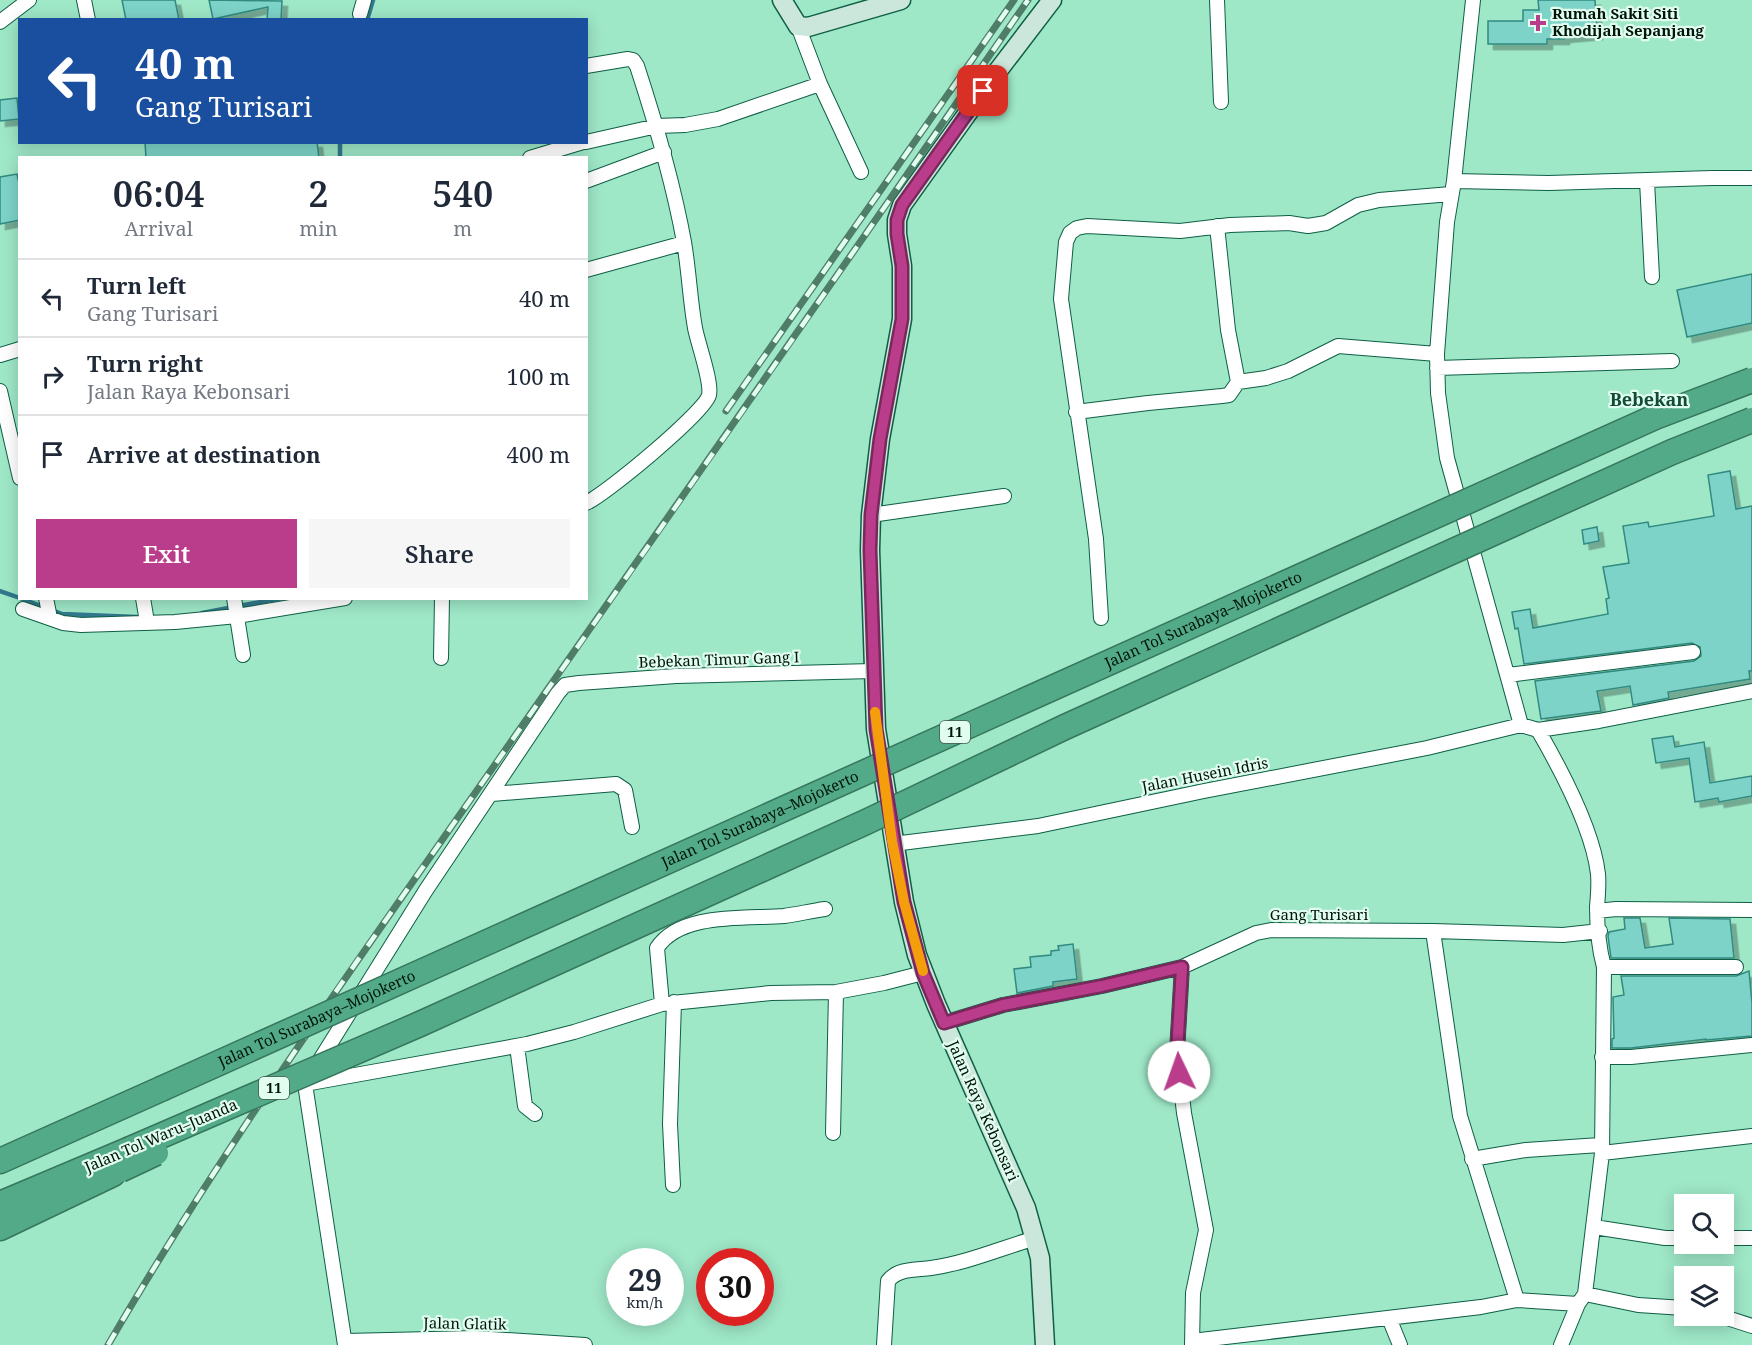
<!DOCTYPE html>
<meta charset="utf-8">
<style>
:root{--surface:#fff;--page:#f6f6f7;--text:#1f2937;--muted:#747a83;--line:#e0e1e3;--accent:#ba3d8c}
body{margin:0;font-family:"Noto Serif",serif;background:var(--page);color:var(--text);height:100vh;display:flex;flex-direction:column;font-size:22px;white-space:nowrap}
*{box-sizing:border-box;margin:0}
p{font-size:20px;color:var(--muted)}
.icon{flex:none;width:33px;height:33px;fill:none;stroke:currentColor;stroke-width:2;stroke-linecap:round;stroke-linejoin:round}
.map{position:relative;flex:1;overflow:hidden}
.drawer{position:absolute;left:18px;top:156px;width:570px;height:444px;display:flex;flex-direction:column;background:var(--surface);border-radius:0px;box-shadow:0 3px 15px #0003}
.drawer>*{flex:none}
.banner{position:absolute;left:18px;top:18px;width:570px;height:126px;border-radius:0px;box-shadow:0 3px 15px #0003;background:#1a4fa0;color:#fff;overflow:hidden}
.fabs{position:absolute;left:1674px;top:1194px;display:grid;gap:12px}
.fabs a{display:grid;place-items:center;width:60px;height:60px;border-radius:0px;background:var(--surface);box-shadow:0 3px 15px #0003;font-size:30px}
.speed{position:absolute;left:606px;top:1248px;display:flex;gap:12px;font-size:30px;font-weight:700;text-align:center}
.speed>*{display:grid;place-content:center;width:78px;height:78px;border-radius:50%;background:var(--surface);box-shadow:0 3px 15px #0003;line-height:1}
.speed small{font-size:15px;font-weight:400}
.speed .limit{border:9px solid #d22;background:#fff;color:#111}
.pin{position:absolute;display:grid;place-items:center;width:51px;height:51px;color:#fff;margin:-26px;border-radius:12px;box-shadow:0 3px 9px #0006}
.me{position:absolute;width:66px;margin:-33px;rotate:357deg;stroke-linejoin:round;filter:drop-shadow(0 0 4px #0008)}
.turn{display:flex;align-items:center;gap:21px;height:126px;padding:0 18px;font-size:27px}
.turn .icon{width:78px;height:78px;stroke-width:2.5}
.turn b{display:block;font-size:42px;line-height:51px}
.eta{display:flex;justify-content:space-evenly;align-items:center;height:102px;text-align:center}
.eta b{font-size:36px;font-weight:600;line-height:42px}
.button{display:flex;gap:12px;margin-top:auto;padding:12px 18px}
.button a{flex:1;height:69px;border-radius:0px;background:var(--accent);color:#fff;font-size:24px;font-weight:600;line-height:69px;text-align:center}
.button a+a{background:var(--page);color:var(--text)}
ul{padding:0;list-style:none}
li{display:flex;align-items:center;gap:18px;height:78px;padding:0 18px;border-top:2px solid var(--line)}
li div{flex:1}
li b{display:block;font-size:22px}
li em{font-style:normal}
.map>svg:first-child{display:block}
.lines{fill:none;stroke-linecap:round;stroke-linejoin:round}
.stream{stroke:#32788d;stroke-width:4.5}
.building{fill:#7dd3c8;stroke:#318a81;stroke-width:1.5;filter:url(#shadow)}
.street-casing{stroke:#0e5f45;stroke-width:16}
.secondary-casing{stroke:#0e5f45;stroke-width:21}
.highway-casing{stroke:#36765c;stroke-width:27}
.street{stroke:#fff;stroke-width:14}
.secondary{stroke:#cbe6db;stroke-width:18}
.highway{stroke:#53aa88;stroke-width:24}
.rail-casing{stroke:#4f7d68;stroke-width:7}
.rail{stroke:#e1fdf0;stroke-width:4.5;stroke-dasharray:14;stroke-linecap:butt}
.highway-bridge-casing{stroke:#36765c;stroke-width:27;stroke-linecap:butt}
.highway-bridge{stroke:#53aa88;stroke-width:24}
.route-casing{stroke:#79285b;stroke-width:15}
.route{stroke:#ba3d8c;stroke-width:10}
.slow{stroke:#f59e0b;stroke-width:10}
.poi-dot{fill:#ba3d8c;stroke:#e1fdf0;stroke-width:2}
.labels{text-anchor:middle;stroke-width:4.5;stroke-linejoin:round;paint-order:stroke}
.shield{fill:#e1fdf0;stroke:#445a4f;stroke-width:1.5}
.shield-label{font-size:14px;font-weight:bold;fill:#00140a}
.poi-label{font-size:15px;font-weight:bold;fill:#00140a;stroke:#e1fdf0;text-anchor:start}
.street-label{font-size:15px;fill:#00140a;stroke:#e1fdf0}
.quarter-label{font-size:18px;font-weight:bold;fill:#114a37;stroke:#e1fdf0}
</style>
<div class="map">
<svg width="1752" height="1345" viewBox="0 0 1752 1345">
<defs>
<filter id="shadow"><feDropShadow dx="5.5" dy="5.5" stdDeviation="0" flood-color="#0004"/></filter>
</defs>
<rect width="100%" height="100%" fill="#9ee7c7"/>
<g class="lines">
<!-- stream -->
<path class="stream" d="M367,20L373,0
M340,158V142
M0,591L20,598
M20,598L62,614L137,617
M202,613L282,598"/>
</g>
<!-- building -->
<path class="building" d="M122,0H175L179,20H126Z
M209,0L282,1L281,20H267L268,7L213,19Z
M1538,0H1595L1597,34L1564,37V39H1547V44H1488V21H1523V10H1539Z
M17,98L19,119L0,121V100Z
M145,142H317L319,158H146Z
M17,174L20,188V220L0,224V177Z
M1752,274V323L1687,337L1677,290Z
M1730,471L1736,509L1752,506V671H1749L1750,679L1668,692L1669,698L1633,705L1630,686L1597,691L1601,711L1541,719L1535,681L1694,661L1701,656L1700,647L1692,643L1524,664L1518,628L1515,629L1512,612L1530,609L1533,628L1608,614L1606,599L1609,598L1603,567L1629,563L1623,526L1648,522L1649,527L1714,516L1708,475Z
M1597,527L1599,541L1584,544L1582,530Z
M1673,736L1675,747L1704,742L1710,783L1752,776V796L1719,802L1718,798L1695,802L1689,758L1656,763L1652,739Z
M1624,918H1640L1645,948L1673,944L1669,918L1730,919L1734,958H1611L1608,936L1609,932L1625,929Z
M1073,944L1077,979L1053,982V986L1017,993L1014,969L1031,967L1030,957L1051,955V951L1059,950L1058,946Z
M1749,971L1752,1003V1036L1706,1040V1039L1631,1048H1612V1039L1614,1038L1613,997L1624,995L1621,976H1736Z"/>
<g class="lines">
<defs>
<path id="street" d="M84,0L88,20
M1217,0L1221,102
M1473,0L1454,181L1447,222L1437,354L1438,393L1447,458L1521,725L1538,730C1560,768 1593,830 1598,874C1599,885 1598,896 1597,907C1597,925 1599,949 1604,967L1602,1153L1585,1294L1578,1304L1561,1345
M360,14L364,0
M0,22L29,0
M798,26L820,84L861,172
M586,66L628,59L633,60L637,66C656,124 673,182 684,242C689,271 690,300 695,328C698,344 712,382 709,395C705,412 605,495 586,503
M586,142L657,126L685,125L718,119L820,84
M530,158L583,142
M586,181L664,152
M1454,181L1549,183L1712,178H1752
M1647,181L1652,277
M586,270L684,243
M0,355L20,349
M1437,368L1672,361
M1238,382L1266,378L1288,371L1338,346L1437,354
M0,391L20,478
M1076,412L1148,403L1222,396L1229,395L1238,382L1228,330L1217,226
M871,515L1004,496
M46,598L50,618
M143,598L147,622
M234,598L243,655
M23,609L63,623L81,625L175,622L237,616L345,598
M1101,618L1096,539L1061,299L1066,242L1070,233L1077,228L1087,226L1180,231L1230,225L1289,223L1308,226L1326,223L1358,205L1379,200L1451,194
M441,658L442,598
M1508,675L1693,652
M1538,730L1599,721L1752,691
M492,794L616,784L625,790L632,827
M893,844L1038,826L1204,791L1427,748L1521,725
M1597,911L1616,909L1752,910
M1433,931L1460,1116L1517,1300
M1182,967L1177,1052L1184,1113L1206,1230L1193,1293L1192,1345
M1604,967H1736
M662,1004L657,948C680,912 746,919 784,916C798,914 811,911 825,909
M944,1023L1003,1005L1102,986L1182,967L1256,933L1271,930L1433,931L1563,935L1600,931
M517,1046L525,1106L535,1114
M1602,1057H1631L1752,1045
M305,1084L527,1044L574,1032L662,1004L771,993L836,992L884,983L923,973
M833,1133L836,992
M1602,1153L1752,1136
M1472,1159L1526,1150L1600,1145
M673,1185L670,1124L674,1002
M1594,1227L1665,1238H1684
M1724,1238H1752
M1585,1294L1638,1305L1684,1308
M1721,1316L1752,1326
M1389,1318L1400,1345
M345,1341L475,1338L585,1345
M1192,1341L1481,1307L1517,1300L1578,1304
M345,1345L305,1084L426,890L558,693L565,685L579,683L676,676L873,671
M884,1345L888,1281C898,1268 916,1270 931,1268C967,1263 1001,1248 1036,1238"/>
<path id="secondary" d="M782,0L798,26L808,27L901,0
M1045,1345L1040,1258L1026,1208L936,1004L917,955L904,902L876,729L870,550L871,515L880,439L902,319V266L897,234V220L902,205L997,72L1052,0"/>
<path id="highway" d="M0,1161L161,1089
M0,1204L128,1150
M0,1228L113,1174"/>
</defs>
<!-- street casing -->
<use href="#street" class="street-casing"/>
<!-- secondary casing -->
<use href="#secondary" class="secondary-casing"/>
<!-- highway casing -->
<use href="#highway" class="highway-casing"/>
<!-- street -->
<use href="#street" class="street"/>
<!-- secondary -->
<use href="#secondary" class="secondary"/>
<!-- highway -->
<use href="#highway" class="highway"/>
<defs>
<path id="rail" d="M726,411L1014,0
M108,1345C224,1145 361,956 494,766C673,511 851,256 1028,0"/>
</defs>
<!-- rail casing -->
<use href="#rail" class="rail-casing"/>
<!-- rail -->
<use href="#rail" class="rail"/>
<defs>
<g id="highway-bridge">
<path id="s1" d="M161,1089L1655,417L1752,380"/>
<path d="M128,1150L420,1024L866,822L1065,727L1672,452L1752,420"/>
<path d="M120,1170L156,1153"/>
</g>
</defs>
<!-- highway-bridge casing -->
<use href="#highway-bridge" class="highway-bridge-casing"/>
<!-- highway-bridge -->
<use href="#highway-bridge" class="highway-bridge"/>
</g>
<g class="lines">
<defs>
<path id="route" d="M983,91L902,205L897,220V234L902,266V319L880,439L871,515L870,550L876,729L904,902L923,973L944,1023L1003,1005L1102,986L1182,967L1177,1052L1179,1072"/>
</defs>
<!-- route casing -->
<use href="#route" class="route-casing"/>
<!-- route -->
<use href="#route" class="route"/>
<!-- slow -->
<path class="slow" d="M875,712L892,841L904,902L923,971"/>
</g>
<!-- markers -->
<path class="poi-dot" d="M1535 14h6v6h6v6h-6v6h-6v-6h-6v-6h6z"/>
<g class="labels">
<!-- shield labels -->
<g class="shield">
<rect x="940" y="721" width="30" height="22" rx="4.5"/>
<rect x="259" y="1077" width="30" height="22" rx="4.5"/>
</g>
<g class="shield-label">
<text x="955" y="737">11</text>
<text x="274" y="1093">11</text>
</g>
<!-- poi labels -->
<g class="poi-label">
<text x="1552" y="19">Rumah Sakit Siti<tspan x="1552" dy="17">Khodijah Sepanjang</tspan></text>
</g>
<!-- street labels -->
<g class="street-label">
<text dy="5" stroke="none"><textPath href="#s1" startOffset="1143">Jalan Tol Surabaya–Mojokerto</textPath></text>
<text transform="translate(719 660) rotate(-2)" y="5">Bebekan Timur Gang I</text>
<text transform="translate(1205 775) rotate(-11)" y="5">Jalan Husein Idris</text>
<text dy="5" stroke="none"><textPath href="#s1" startOffset="657">Jalan Tol Surabaya–Mojokerto</textPath></text>
<text x="1319" y="920">Gang Turisari</text>
<text dy="5" stroke="none"><textPath href="#s1" startOffset="171">Jalan Tol Surabaya–Mojokerto</textPath></text>
<text transform="translate(983 1111) rotate(66)" y="5">Jalan Raya Kebonsari</text>
<text transform="translate(161 1136) rotate(-23)" y="5">Jalan Tol Waru–Juanda</text>
<text transform="translate(465 1324) rotate(1)" y="5">Jalan Glatik</text>
</g>
<!-- quarter labels -->
<g class="quarter-label">
<text x="1649" y="406">Bebekan</text>
</g>
</g>
</svg>
<div class="fabs">
<a><svg class="icon" aria-label="search" viewBox="0 0 24 24"><circle cx="10" cy="10" r="6"/><path d="M15 15l6 6"/></svg></a>
<a><svg class="icon" aria-label="layers" viewBox="0 0 24 24"><path d="M12 4l9 5-9 5-9-5zM3 14l9 5 9-5"/></svg></a>
</div>
<div class="speed"><div>29<small>km/h</small></div><div class="limit">30</div></div>
<div class="pin" style="left:983px;top:91px;background:#d93025"><svg class="icon" aria-label="arrive" viewBox="0 0 24 24"><path d="M6 21V4h12l-3 4 3 4H6"/></svg></div>
<svg class="me" style="left:1179px;top:1072px" viewBox="-20 -20 40 40"><circle r="19" fill="#fff"/><path d="M0-13L10 11 0 6-10 11z" fill="#ba3d8c"/></svg>
<div class="banner">
<div class="turn"><svg class="icon" aria-label="left" viewBox="0 0 24 24"><path d="M17 20v-9H6M10 6l-5 5 5 5"/></svg><div><b>40 m</b>Gang Turisari</div></div>
</div>
<section class="drawer">
<div class="eta">
<div><b>06:04</b><p>Arrival</p></div>
<div><b>2</b><p>min</p></div>
<div><b>540</b><p>m</p></div>
</div>
<ul>
<li><svg class="icon" aria-label="left" viewBox="0 0 24 24"><path d="M17 20v-9H6M10 6l-5 5 5 5"/></svg><div><b>Turn left</b><p>Gang Turisari</p></div><em>40 m</em></li>
<li><svg class="icon" aria-label="right" viewBox="0 0 24 24"><path d="M7 20v-9h11M14 6l5 5-5 5"/></svg><div><b>Turn right</b><p>Jalan Raya Kebonsari</p></div><em>100 m</em></li>
<li><svg class="icon" aria-label="arrive" viewBox="0 0 24 24"><path d="M6 21V4h12l-3 4 3 4H6"/></svg><div><b>Arrive at destination</b></div><em>400 m</em></li>
</ul>
<div class="button"><a>Exit</a><a>Share</a></div>
</section>
</div>
